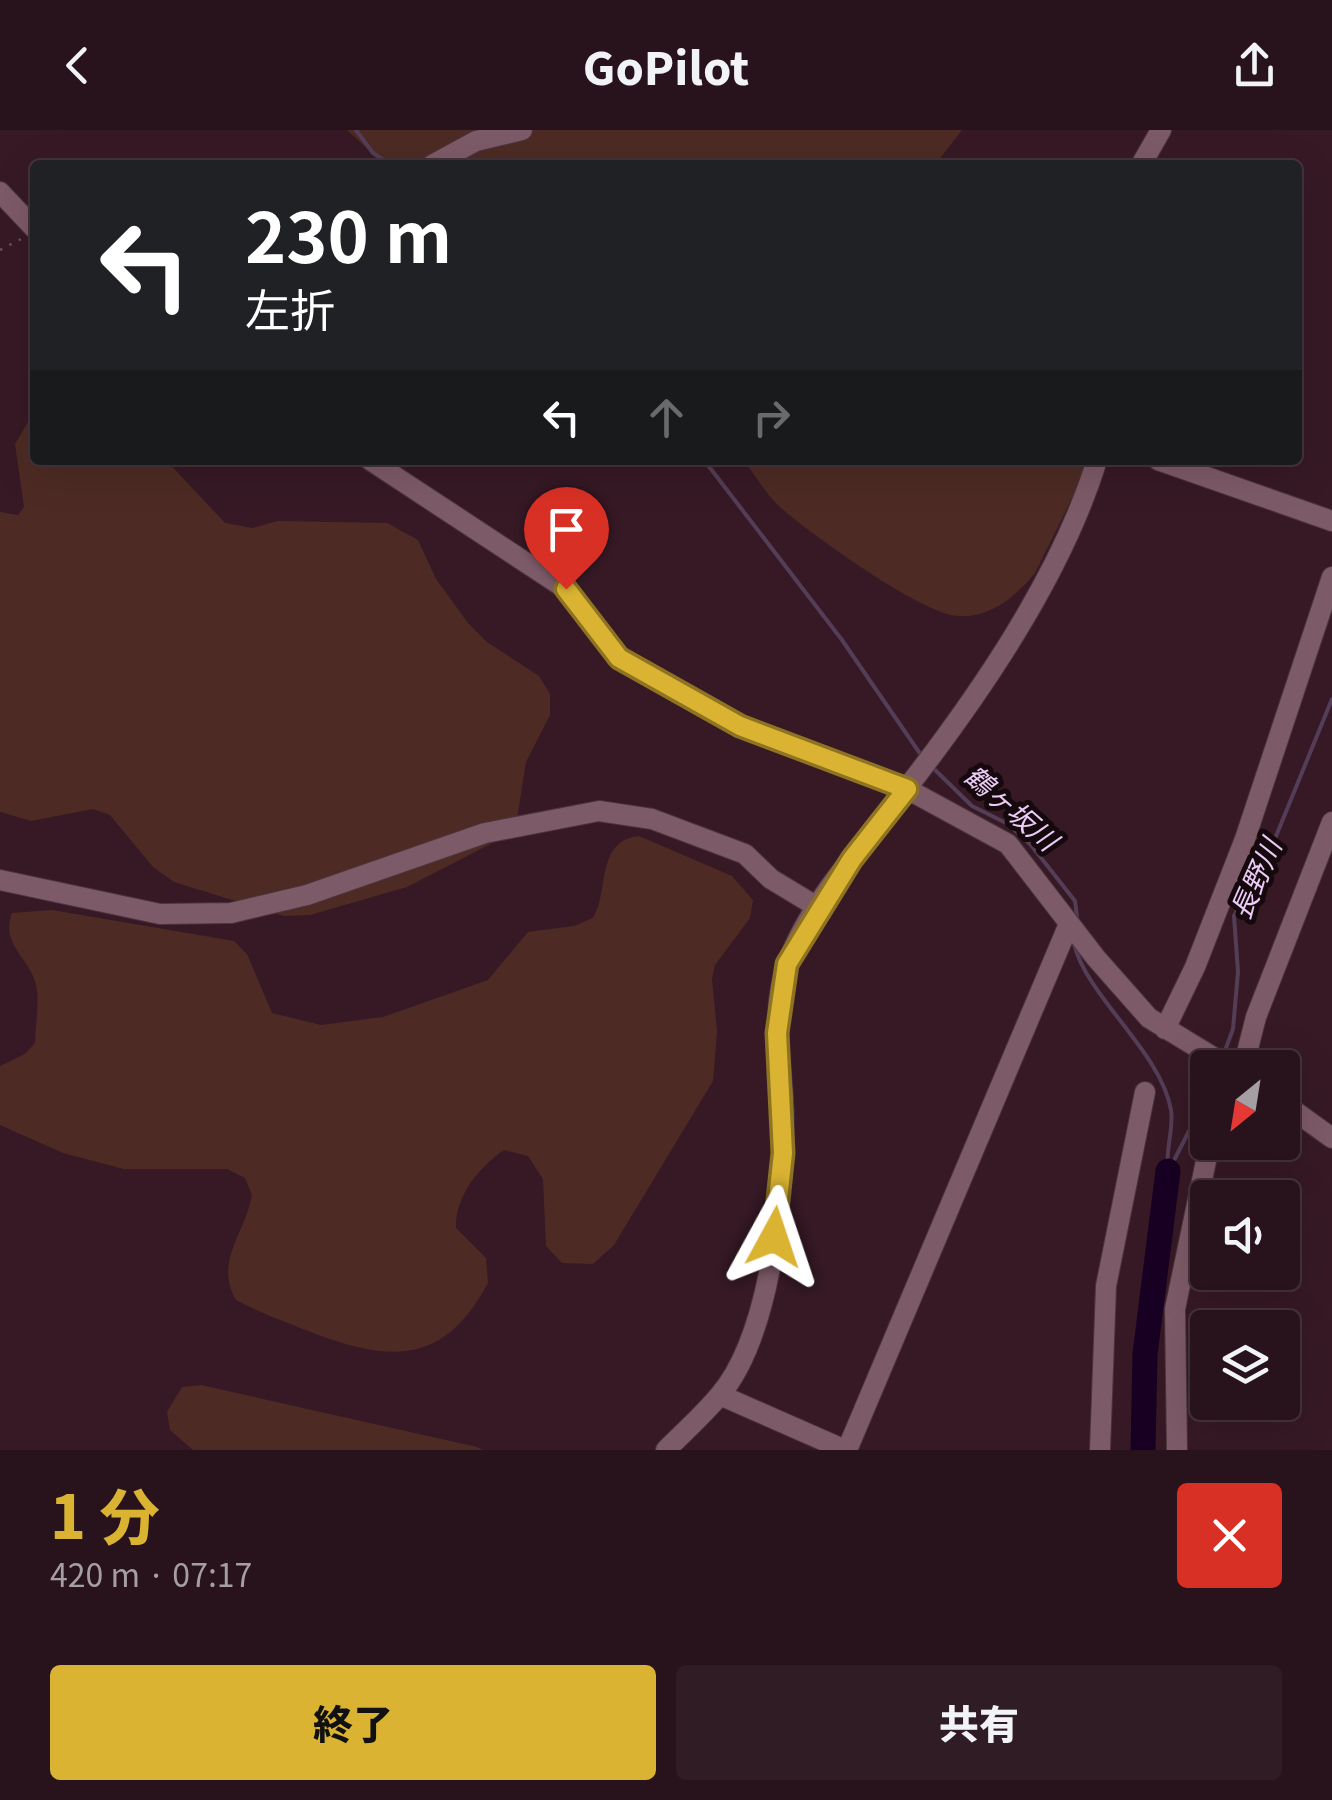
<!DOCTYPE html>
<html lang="ja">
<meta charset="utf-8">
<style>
:root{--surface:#28131c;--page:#301c25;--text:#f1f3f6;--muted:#a59ea3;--line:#44323b;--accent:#dab333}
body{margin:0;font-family:Georgia,"Noto Sans JP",serif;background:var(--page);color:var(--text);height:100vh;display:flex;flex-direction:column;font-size:38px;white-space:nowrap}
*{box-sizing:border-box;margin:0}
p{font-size:32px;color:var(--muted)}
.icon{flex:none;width:55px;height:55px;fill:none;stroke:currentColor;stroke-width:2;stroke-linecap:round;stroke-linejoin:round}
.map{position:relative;height:1320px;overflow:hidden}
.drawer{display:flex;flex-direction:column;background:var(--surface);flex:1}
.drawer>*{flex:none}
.banner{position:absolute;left:30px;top:30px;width:1272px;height:305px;border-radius:10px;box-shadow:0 10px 40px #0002,0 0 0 2px var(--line);background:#202124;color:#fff;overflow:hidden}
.needle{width:65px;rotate:210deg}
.controls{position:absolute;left:1190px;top:920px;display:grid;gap:20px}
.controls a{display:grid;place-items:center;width:110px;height:110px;border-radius:10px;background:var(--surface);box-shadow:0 10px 40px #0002,0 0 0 2px var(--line);font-size:50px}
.pin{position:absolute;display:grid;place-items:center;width:85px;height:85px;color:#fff;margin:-102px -42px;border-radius:50% 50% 50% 0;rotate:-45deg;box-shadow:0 0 10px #0007}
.pin .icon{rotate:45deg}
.me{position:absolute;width:110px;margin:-55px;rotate:5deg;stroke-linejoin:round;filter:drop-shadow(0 0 8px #0008)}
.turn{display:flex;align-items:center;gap:35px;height:210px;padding:0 50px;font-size:45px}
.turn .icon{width:130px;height:130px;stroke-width:2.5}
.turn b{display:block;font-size:70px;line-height:85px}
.lanes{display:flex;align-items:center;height:95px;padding:0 50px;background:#0003;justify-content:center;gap:50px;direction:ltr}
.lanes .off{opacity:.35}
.round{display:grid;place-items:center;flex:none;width:105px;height:105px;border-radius:10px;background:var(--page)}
.headline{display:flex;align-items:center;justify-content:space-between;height:170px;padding:0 50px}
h1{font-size:60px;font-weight:800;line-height:75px;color:var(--accent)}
.button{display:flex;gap:20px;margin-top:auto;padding:20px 50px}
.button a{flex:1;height:115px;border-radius:10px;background:var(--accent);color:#111;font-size:40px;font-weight:800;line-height:115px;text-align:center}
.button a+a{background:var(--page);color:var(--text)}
header{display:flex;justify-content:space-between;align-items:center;height:130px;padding:0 50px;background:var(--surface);font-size:45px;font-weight:800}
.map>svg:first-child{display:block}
.green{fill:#4d2b24}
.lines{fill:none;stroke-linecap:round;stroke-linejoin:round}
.stream{stroke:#543d57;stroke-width:4}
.river{stroke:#180022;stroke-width:25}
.minor-casing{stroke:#4b343d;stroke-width:22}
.path{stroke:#6b505b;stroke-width:2.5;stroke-dasharray:2.5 8;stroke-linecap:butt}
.minor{stroke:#7d5a67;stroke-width:20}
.route-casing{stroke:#8e7421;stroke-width:25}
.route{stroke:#dab333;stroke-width:18}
.labels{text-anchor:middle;stroke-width:10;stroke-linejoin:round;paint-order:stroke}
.water-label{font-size:28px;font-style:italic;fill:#eaccf6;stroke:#15090e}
</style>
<header><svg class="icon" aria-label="back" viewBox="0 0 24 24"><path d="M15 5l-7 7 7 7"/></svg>GoPilot<svg class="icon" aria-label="share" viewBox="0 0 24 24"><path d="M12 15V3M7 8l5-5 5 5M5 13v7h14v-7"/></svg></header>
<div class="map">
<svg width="1332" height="1320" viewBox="0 0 1332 1320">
<rect width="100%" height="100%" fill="#361925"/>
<!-- green -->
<path class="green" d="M347,0H962L935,35H385Z
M35,280V330H166L225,393L252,398L278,391L387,393L418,410L436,449L468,493L487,512L539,546L550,564V585L526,632L517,689L508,705L407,757L310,785L284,786L174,752L153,737L110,685L93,679L31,691L0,682V382L18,385L24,377L15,314Z
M743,330H1091L1035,443C1015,467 991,488 958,486C921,484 811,404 781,378C765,363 756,346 743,330Z
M639,706L732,746L753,770L750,788L715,835L712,849L717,901L713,951L614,1115L593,1134L562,1133L546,1116L543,1049L528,1026L504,1020C479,1037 455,1066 456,1098L486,1128L488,1153C445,1233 394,1233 316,1204C289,1193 262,1184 236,1170C214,1131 245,1104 252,1065L245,1048L227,1039H124L63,1023L0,995V936L25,924L35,913C35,896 40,872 36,855C30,828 0,815 12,783L52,780L234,811L247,824L272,883L321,895L383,887L488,850L528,802L574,796L593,788C610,761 595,711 639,706Z
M201,1255L477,1317L483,1320H193L170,1300L167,1282L182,1257Z"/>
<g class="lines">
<!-- stream -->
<path class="stream" d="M356,0L373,23L391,35
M704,330L842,510L921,625
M931,636L972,676L1008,694L1031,715L1075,771L1078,795
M1074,814C1087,867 1161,922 1171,980C1174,999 1165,1020 1168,1041
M1223,926L1233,899L1238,842L1234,786L1272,716L1332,569
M1169,1040L1208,964"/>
<!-- river -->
<path class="river" d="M1143,1320L1145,1224L1168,1041"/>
<defs>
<path id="minor" d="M432,35L476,11L522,0
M1141,35L1161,0
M0,62L35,99
M370,330L566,459L619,527L740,596L907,659L1008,714L1096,828L1149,888L1231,938
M1158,330L1332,391
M0,750L160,784L231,783L307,765L485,703L599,681L652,689L745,724L771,749L819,778
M1165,899L1195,837L1245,709L1332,447
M1243,938L1256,887L1332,692
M1282,972L1332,1008
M720,1265L845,1320
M666,1320C684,1302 703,1285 719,1266C773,1204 787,1047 783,967C780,922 771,876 788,832C811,770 864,715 903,663C978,567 1061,447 1097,330
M847,1320L1069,794
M1100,1320L1106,1156L1145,962
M1177,1320L1175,1179L1210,1012"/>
</defs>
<!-- minor casing -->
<use href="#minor" class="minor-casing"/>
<!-- path -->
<path class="path" d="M0,120L21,109"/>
<!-- minor -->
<use href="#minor" class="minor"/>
</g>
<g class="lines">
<defs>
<path id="route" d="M566,459L619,528L740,596L907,659L852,729L787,834L777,903L783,1023L774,1107"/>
</defs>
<!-- route casing -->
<use href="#route" class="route-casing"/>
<!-- route -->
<use href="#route" class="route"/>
</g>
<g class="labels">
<!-- water labels -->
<g class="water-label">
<text transform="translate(1011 678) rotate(41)" y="10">鶴ヶ坂川</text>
<text transform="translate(1256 749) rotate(-66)" y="10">長野川</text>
</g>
</g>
</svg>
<div class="controls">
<a><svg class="needle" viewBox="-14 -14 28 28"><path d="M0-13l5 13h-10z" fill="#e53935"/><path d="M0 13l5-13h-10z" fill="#a59ea3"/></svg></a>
<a><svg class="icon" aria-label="sound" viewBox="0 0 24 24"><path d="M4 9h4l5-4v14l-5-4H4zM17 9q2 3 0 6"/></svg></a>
<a><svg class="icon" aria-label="layers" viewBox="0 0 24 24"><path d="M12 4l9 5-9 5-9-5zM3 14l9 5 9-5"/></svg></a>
</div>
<div class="pin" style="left:566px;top:459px;background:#d93025"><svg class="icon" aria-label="arrive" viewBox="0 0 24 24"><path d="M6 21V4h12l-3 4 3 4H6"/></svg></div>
<svg class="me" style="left:774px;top:1107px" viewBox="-20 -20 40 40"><path d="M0-17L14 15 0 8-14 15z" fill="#dab333" stroke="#fff" stroke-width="4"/></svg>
<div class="banner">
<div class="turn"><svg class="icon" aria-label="left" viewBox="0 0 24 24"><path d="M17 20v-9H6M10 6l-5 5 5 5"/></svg><div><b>230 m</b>左折</div></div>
<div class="lanes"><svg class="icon" aria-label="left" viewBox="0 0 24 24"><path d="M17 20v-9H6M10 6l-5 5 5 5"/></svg><svg class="icon off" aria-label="ahead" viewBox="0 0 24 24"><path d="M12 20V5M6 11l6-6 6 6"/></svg><svg class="icon off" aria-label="right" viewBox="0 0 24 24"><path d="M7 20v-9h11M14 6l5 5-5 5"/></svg></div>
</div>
</div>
<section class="drawer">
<div class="headline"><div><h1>1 分</h1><p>420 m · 07:17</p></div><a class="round" style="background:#d93025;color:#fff"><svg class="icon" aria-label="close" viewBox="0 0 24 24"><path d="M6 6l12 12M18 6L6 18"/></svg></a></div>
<div class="button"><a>終了</a><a>共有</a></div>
</section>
